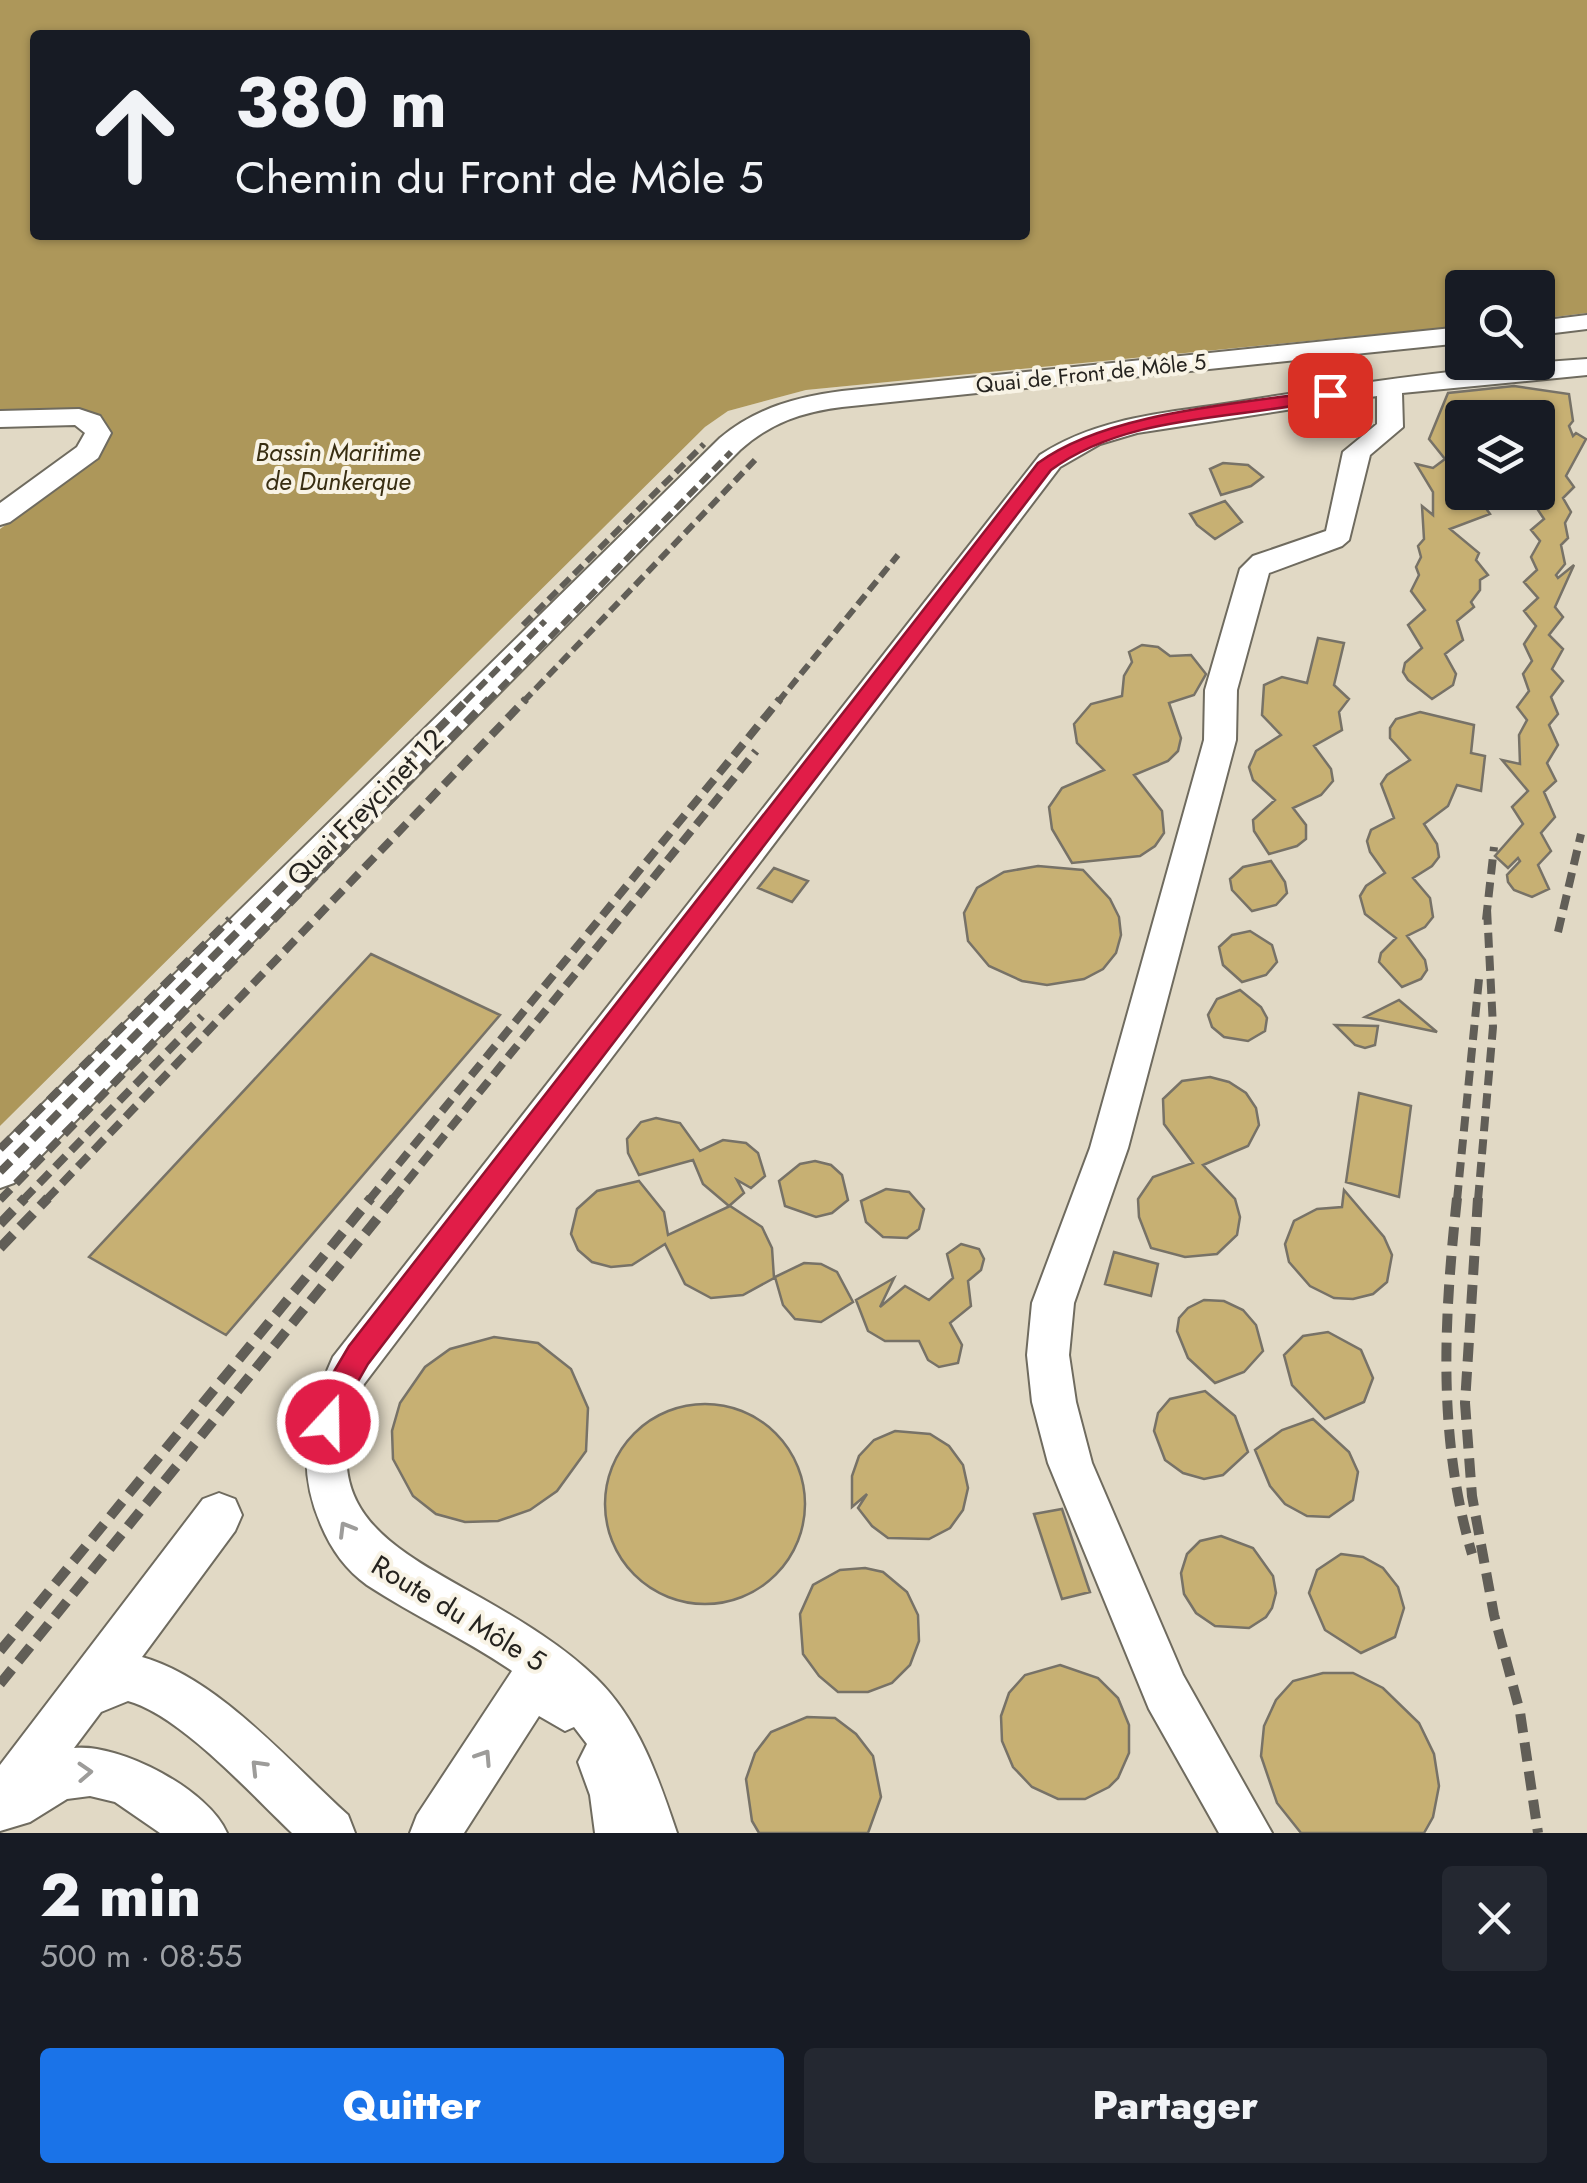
<!DOCTYPE html>
<html lang="fr">
<meta charset="utf-8">
<style>
:root{--surface:#171b24;--page:#242831;--text:#f1f3f6;--muted:#9ea1a6;--accent:#1a73e8}
body{margin:0;font-family:Jost,sans-serif;background:var(--page);color:var(--text);height:100vh;display:flex;flex-direction:column;font-size:38px;white-space:nowrap}
*{box-sizing:border-box;margin:0}
p{font-size:32px;color:var(--muted)}
.icon{flex:none;width:55px;height:55px;fill:none;stroke:currentColor;stroke-width:2;stroke-linecap:round;stroke-linejoin:round}
.map{position:relative;height:1833px;overflow:hidden}
.sheet{display:flex;flex-direction:column;background:var(--surface);flex:1}
.sheet>*{flex:none}
.hud{position:absolute;left:30px;top:30px;width:1000px;height:210px;border-radius:10px;box-shadow:0 2px 8px #0004;background:#171b24;color:var(--text);overflow:hidden}
.controls{position:absolute;left:1445px;top:270px;display:grid;gap:20px}
.controls a{display:grid;place-items:center;width:110px;height:110px;border-radius:10px;background:var(--surface);box-shadow:0 2px 8px #0004;font-size:50px}
.pin{position:absolute;display:grid;place-items:center;width:85px;height:85px;color:#fff;margin:-42px;border-radius:20px;box-shadow:0 5px 15px #0006}
.me{position:absolute;width:110px;margin:-55px;rotate:21deg;stroke-linejoin:round;filter:drop-shadow(0 0 8px #0008)}
.turn{display:flex;align-items:center;gap:35px;height:210px;padding:0 40px;font-size:45px}
.turn .icon{width:130px;height:130px;stroke-width:2.5}
.turn b{display:block;font-size:70px;line-height:85px}
.round{display:grid;place-items:center;flex:none;width:105px;height:105px;border-radius:10px;background:var(--page)}
.headline{display:flex;align-items:center;justify-content:space-between;height:170px;padding:0 40px}
h1{font-size:60px;font-weight:800;line-height:75px}
.cta{display:flex;gap:20px;margin-top:auto;padding:20px 40px}
.cta a{flex:1;height:115px;border-radius:10px;background:var(--accent);color:#fff;font-size:40px;font-weight:800;line-height:115px;text-align:center}
.cta a+a{background:var(--page);color:var(--text)}
.map>svg:first-child{display:block}
.built{fill:#e1d9c5;fill-rule:evenodd}
.water{fill:#ad975a;fill-rule:evenodd}
.building{fill:#c7b073;stroke:#777267;stroke-width:2.5}
.lines{fill:none;stroke-linecap:round;stroke-linejoin:round}
.minor-casing{stroke:#6f6b5f;stroke-width:4}
.minor{fill:#fff;fill-rule:evenodd}
.rail-far2{stroke:#615e57;stroke-width:6;stroke-dasharray:12 6;stroke-linecap:butt}
.rail-far1{stroke:#615e57;stroke-width:8;stroke-dasharray:15 8;stroke-linecap:butt}
.rail{stroke:#615e57;stroke-width:10;stroke-dasharray:19 10;stroke-linecap:butt}
.oneway{stroke:#9d9c9a}
.route{fill:#e11d48;stroke:#92132f;stroke-width:2.5}
.labels{text-anchor:middle;stroke-width:8;stroke-linejoin:round;paint-order:stroke}
.far-street-label{font-size:22px;fill:#25231f;stroke:#f8f3e5}
.far-water-label{font-size:25px;font-style:italic;fill:#382e12;stroke:#f8f3e5}
.street-label{font-size:28px;fill:#25231f;stroke:#f8f3e5}
</style>
<div class="map">
<svg width="1587" height="1833" viewBox="0 0 1587 1833">
<rect width="100%" height="100%" fill="#eae5d8"/>
<!-- built -->
<path class="built" d="M1587,313V1833H0V1126L705,427L728,411L806,390L1462,326V362H1538V319ZM1462,418H1538V492H1462Z
M78,410L105,422L109,434L105,447L93,461L0,529V411Z"/>
<!-- water -->
<path class="water" d="M0,0H1587V313L1538,319V288H1462V326L806,390L728,411L705,427L0,1126V529L93,461C105,450 114,438 105,421L78,410L0,411ZM35,35H1025V235H35Z"/>
<!-- building -->
<path class="building" d="M1514,386L1569,394L1573,421L1569,426L1573,436L1576,433L1586,439L1566,476L1574,487L1563,498L1571,512L1565,523L1568,538L1561,545L1565,564L1556,575L1558,578L1574,565L1555,607L1563,617L1549,635L1563,649L1552,669L1563,681L1551,697L1558,714L1549,725L1558,745L1547,763L1556,781L1544,792L1555,817L1541,833L1551,851L1538,865L1549,889L1532,897L1514,890L1508,882L1507,875L1520,861L1518,858L1508,868L1495,856L1523,824L1512,807L1528,791L1502,760L1520,764L1519,735L1527,720L1517,707L1529,691L1523,674L1532,661L1524,644L1536,626L1524,611L1538,598L1524,582L1537,570L1531,557L1540,541L1531,530L1544,519L1536,507L1545,493L1539,481L1548,470L1538,459L1545,450L1538,418H1462V492H1474L1490,514L1450,529L1479,553L1476,560L1488,575L1480,580V590L1471,602L1474,607L1457,621L1463,640L1445,654L1456,674L1453,685L1432,699L1408,680L1403,672L1405,663L1422,648L1408,625L1425,610L1411,591L1419,575L1416,567L1421,557L1418,546L1424,539L1422,506L1433,515V492L1416,464L1433,468L1445,459L1429,439L1448,393Z
M1223,463L1248,465L1263,477L1251,486L1221,495L1210,469Z
M1225,501L1242,522L1215,539L1197,525L1190,514Z
M1318,638L1344,643L1334,685L1349,699L1339,712L1342,730L1314,746L1331,769L1333,781L1321,795L1293,808L1306,825V839L1297,846L1269,854L1254,831L1253,820L1275,800L1253,780L1249,767L1256,751L1281,735L1262,715L1264,685L1282,677L1307,683Z
M1142,645L1158,647L1170,656L1191,655L1206,674L1194,695L1169,703L1181,738L1178,751L1168,761L1134,775L1162,811L1164,833L1155,846L1140,856L1072,863L1052,829L1049,807L1062,788L1104,770L1077,743L1074,724L1091,704L1122,696L1124,676L1132,662L1129,652Z
M1420,712L1474,725L1471,753L1485,756L1481,791L1457,785L1448,806L1424,824L1437,844L1439,857L1432,866L1413,878L1430,898L1433,917L1425,927L1407,936L1425,960L1427,970L1421,979L1402,987L1379,962L1381,953L1396,938L1365,914L1360,896L1366,886L1385,873L1370,852L1367,841L1371,830L1394,818L1381,784L1387,775L1410,760L1390,738V728L1396,719Z
M1271,861L1285,882L1287,893L1276,905L1252,911L1232,890L1230,879L1243,867Z
M1038,866L1083,870L1110,899L1119,917L1121,935L1116,953L1103,969L1084,979L1047,985L1022,981L989,966L968,941L964,913L977,888L1004,872Z
M774,868L808,881L792,902L758,888Z
M1250,931L1272,945L1277,962L1266,975L1242,982L1223,965L1219,947L1232,935Z
M371,954L500,1015L226,1335L89,1257Z
M1240,990L1261,1007L1267,1018L1265,1031L1248,1041L1224,1037L1212,1027L1208,1015L1217,999Z
M1399,1000L1437,1032L1365,1017Z
M1335,1025L1378,1026L1375,1045L1365,1048L1355,1045Z
M1210,1077L1229,1082L1246,1093L1256,1108L1259,1125L1248,1146L1203,1165L1235,1199L1240,1217L1237,1235L1217,1254L1185,1257L1151,1248L1139,1217L1138,1199L1153,1177L1193,1163L1164,1124L1163,1099L1182,1081Z
M1359,1093L1411,1106L1399,1197L1346,1182Z
M656,1118L680,1123L700,1151L723,1140L746,1143L758,1153L765,1176L751,1188L737,1180L744,1193L729,1206L703,1184L693,1160L639,1175L628,1153L627,1139L641,1122Z
M815,1161L831,1165L842,1175L848,1200L832,1213L816,1217L785,1206L779,1181L800,1164Z
M639,1181L664,1212L668,1235L730,1206L762,1227L772,1248L774,1278L743,1295L711,1298L685,1284L665,1244L632,1265L611,1267L592,1262L578,1250L571,1234L577,1209L597,1191Z
M886,1189L909,1192L924,1209L919,1229L907,1238L883,1237L866,1222L861,1201Z
M1344,1190L1384,1237L1392,1255L1387,1282L1373,1294L1353,1299L1334,1298L1310,1286L1289,1262L1285,1244L1294,1221L1317,1209L1342,1207Z
M961,1244L979,1249L984,1259L981,1270L968,1281L971,1306L950,1323L962,1345L958,1363L939,1367L928,1360L919,1341H885L868,1331L856,1300L894,1278L880,1307L905,1286L929,1300L953,1278L947,1254Z
M1114,1252L1158,1264L1151,1296L1105,1284Z
M804,1263L821,1264L837,1272L853,1302L821,1322L795,1319L783,1305L775,1277Z
M1204,1300L1224,1301L1243,1310L1256,1325L1263,1351L1244,1372L1215,1383L1188,1358L1177,1331L1179,1318L1188,1308Z
M1328,1332L1361,1350L1373,1378L1364,1402L1325,1419L1292,1385L1284,1355L1303,1336Z
M494,1337L538,1343L571,1369L588,1408L586,1451L557,1491L530,1510L498,1521L465,1522L436,1514L413,1496L393,1459L392,1431L400,1403L425,1367L450,1349Z
M1205,1391L1235,1416L1248,1452L1223,1475L1204,1479L1183,1473L1165,1460L1154,1431L1158,1413L1170,1399Z
M605 1504a100 100 0 1 1 200 0a100 100 0 1 1-200 0Z
M1313,1419L1349,1452L1358,1472L1353,1500L1329,1517L1307,1516L1285,1504L1270,1486L1255,1450L1282,1430Z
M895,1431L930,1434L949,1446L963,1465L968,1488L963,1510L950,1528L929,1539L888,1538L872,1526L858,1508L867,1494L852,1507V1476L859,1456L874,1440Z
M1062,1509L1090,1592L1062,1599L1034,1514Z
M1221,1536L1253,1548L1273,1576L1276,1593L1272,1608L1266,1617L1249,1628L1215,1626L1196,1613L1184,1594L1181,1573L1187,1554L1200,1541Z
M1341,1554L1363,1557L1383,1568L1398,1587L1404,1608L1395,1637L1361,1653L1325,1630L1309,1593L1317,1570Z
M865,1568L883,1572L907,1592L918,1615L919,1641L910,1665L892,1683L868,1692H838L819,1676L803,1654L800,1614L813,1585L840,1570Z
M1060,1665L1098,1678L1118,1698L1129,1725V1753L1118,1778L1109,1787L1085,1799H1058L1032,1787L1013,1767L1002,1741L1001,1716L1009,1693L1025,1675Z
M1323,1673H1353L1383,1688L1419,1723L1434,1754L1439,1786L1433,1817L1424,1833H1301L1277,1803L1261,1756L1264,1726L1276,1700L1293,1681Z
M807,1717L835,1718L856,1734L873,1756L881,1797L868,1833H759L752,1821L746,1779L755,1753L771,1732Z"/>
<g class="lines">
<defs>
<path id="minor" d="M1587,315V329L1538,335V321Z
M1462,327V343L842,407C802,412 770,423 740,450L14,1183L0,1188V1146L720,438C756,408 796,397 842,391Z
M1587,359V375L1402,393L1403,427L1370,455L1349,540L1342,546L1269,573L1237,690L1236,740L1128,1148L1074,1303L1069,1355L1076,1402L1092,1463L1183,1675L1272,1833H1219L1149,1709L1048,1463L1032,1402L1027,1355L1032,1303L1090,1148L1204,740L1205,690L1240,569L1253,556L1326,531L1343,452L1377,424V396L1137,433L1100,444L1060,467L364,1384C310,1510 389,1546 483,1599C523,1622 563,1646 596,1678C639,1720 658,1777 677,1833H595L590,1795L578,1762L587,1744L574,1727L565,1731L539,1716L464,1833H410L417,1815L512,1671C466,1639 414,1616 367,1585C346,1570 331,1549 321,1525C295,1465 307,1415 333,1357L1040,455C1100,416 1169,413 1238,402C1354,383 1470,367 1587,359Z
M79,409L100,416L111,433L98,458L10,522L0,525V503L77,447L85,433L75,425L0,427V411Z
M219,1493L235,1499L242,1515L235,1531L142,1657C218,1678 290,1763 348,1815L355,1833H292C252,1795 180,1715 128,1701L101,1712L74,1748C120,1743 209,1790 227,1833H160L115,1802L90,1796L67,1799L30,1822L0,1831V1765L203,1499Z"/>
</defs>
<!-- minor casing -->
<use href="#minor" class="minor-casing"/>
<!-- minor -->
<use href="#minor" class="minor"/>
<!-- rail-far2 -->
<path class="rail-far2" d="M523,625L704,444
M465,702L545,621
M487,702L731,452
M523,702L755,460
M778,702L898,555"/>
<!-- rail-far1 -->
<path class="rail-far1" d="M1486,920L1494,847
M1558,932L1581,834
M0,1149L230,919
M0,1172L468,699
M0,1200L489,699
M23,1200L202,1016
M46,1200L526,699
M369,1200L780,699
M392,1200L756,751
M1457,1200L1479,979
M1478,1200L1493,1027L1487,909"/>
<!-- rail -->
<path class="rail" d="M1457,1198C1444,1320 1437,1435 1472,1554
M1478,1198L1465,1403L1472,1496L1494,1615L1520,1712L1538,1833
M0,1224L25,1198
M0,1248L48,1198
M0,1651L371,1198
M0,1684L394,1198"/>
</g>
<!-- one-way arrows -->
<defs><path id="oneway-chevron" d="M-2-3.5L2.5 0L-2 3.5" fill="none" stroke-width="1.6" stroke-linecap="round" stroke-linejoin="round" transform="scale(2.5)"/></defs>
<g class="oneway">
<use href="#oneway-chevron" transform="translate(346 1529) rotate(-121)"/>
<use href="#oneway-chevron" transform="translate(484 1757) rotate(-57)"/>
<use href="#oneway-chevron" transform="translate(258 1767) rotate(-134)"/>
<use href="#oneway-chevron" transform="translate(85 1772) rotate(-3)"/>
</g>
<!-- route -->
<path class="route" d="M1330,390L1338,395L1335,398C1243,420 1130,412 1051,470L368,1364L352,1392L338,1431L328,1435L318,1431L314,1422L330,1378L349,1346L1038,463C1109,411 1242,404 1330,390Z"/>
<g class="labels">
<!-- far-street labels -->
<g class="far-street-label">
<text transform="translate(1091 373) rotate(-6)" y="8">Quai de Front de Môle 5</text>
</g>
<!-- far-water labels -->
<g class="far-water-label">
<text x="338" y="461">Bassin Maritime<tspan x="338" dy="29">de Dunkerque</tspan></text>
</g>
<!-- street labels -->
<g class="street-label">
<text transform="translate(365 807) rotate(-45)" y="10">Quai Freycinet 12</text>
<text transform="translate(459 1613) rotate(31)" y="10">Route du Môle 5</text>
</g>
</g>
</svg>
<div class="controls">
<a><svg class="icon" aria-label="search" viewBox="0 0 24 24"><circle cx="10" cy="10" r="6"/><path d="M15 15l6 6"/></svg></a>
<a><svg class="icon" aria-label="layers" viewBox="0 0 24 24"><path d="M12 4l9 5-9 5-9-5zM3 14l9 5 9-5"/></svg></a>
</div>
<div class="pin" style="left:1330px;top:395px;background:#d93025"><svg class="icon" aria-label="arrive" viewBox="0 0 24 24"><path d="M6 21V4h12l-3 4 3 4H6"/></svg></div>
<svg class="me" style="left:328px;top:1422px" viewBox="-20 -20 40 40"><circle r="17" fill="#e11d48" stroke="#fff" stroke-width="3"/><path d="M0-11L8 9 0 5-8 9z" fill="#fff"/></svg>
<div class="hud">
<div class="turn"><svg class="icon" aria-label="ahead" viewBox="0 0 24 24"><path d="M12 20V5M6 11l6-6 6 6"/></svg><div><b>380 m</b>Chemin du Front de Môle 5</div></div>
</div>
</div>
<section class="sheet">
<div class="headline"><div><h1>2 min</h1><p>500 m · 08:55</p></div><a class="round"><svg class="icon" aria-label="close" viewBox="0 0 24 24"><path d="M6 6l12 12M18 6L6 18"/></svg></a></div>
<div class="cta"><a>Quitter</a><a>Partager</a></div>
</section>
